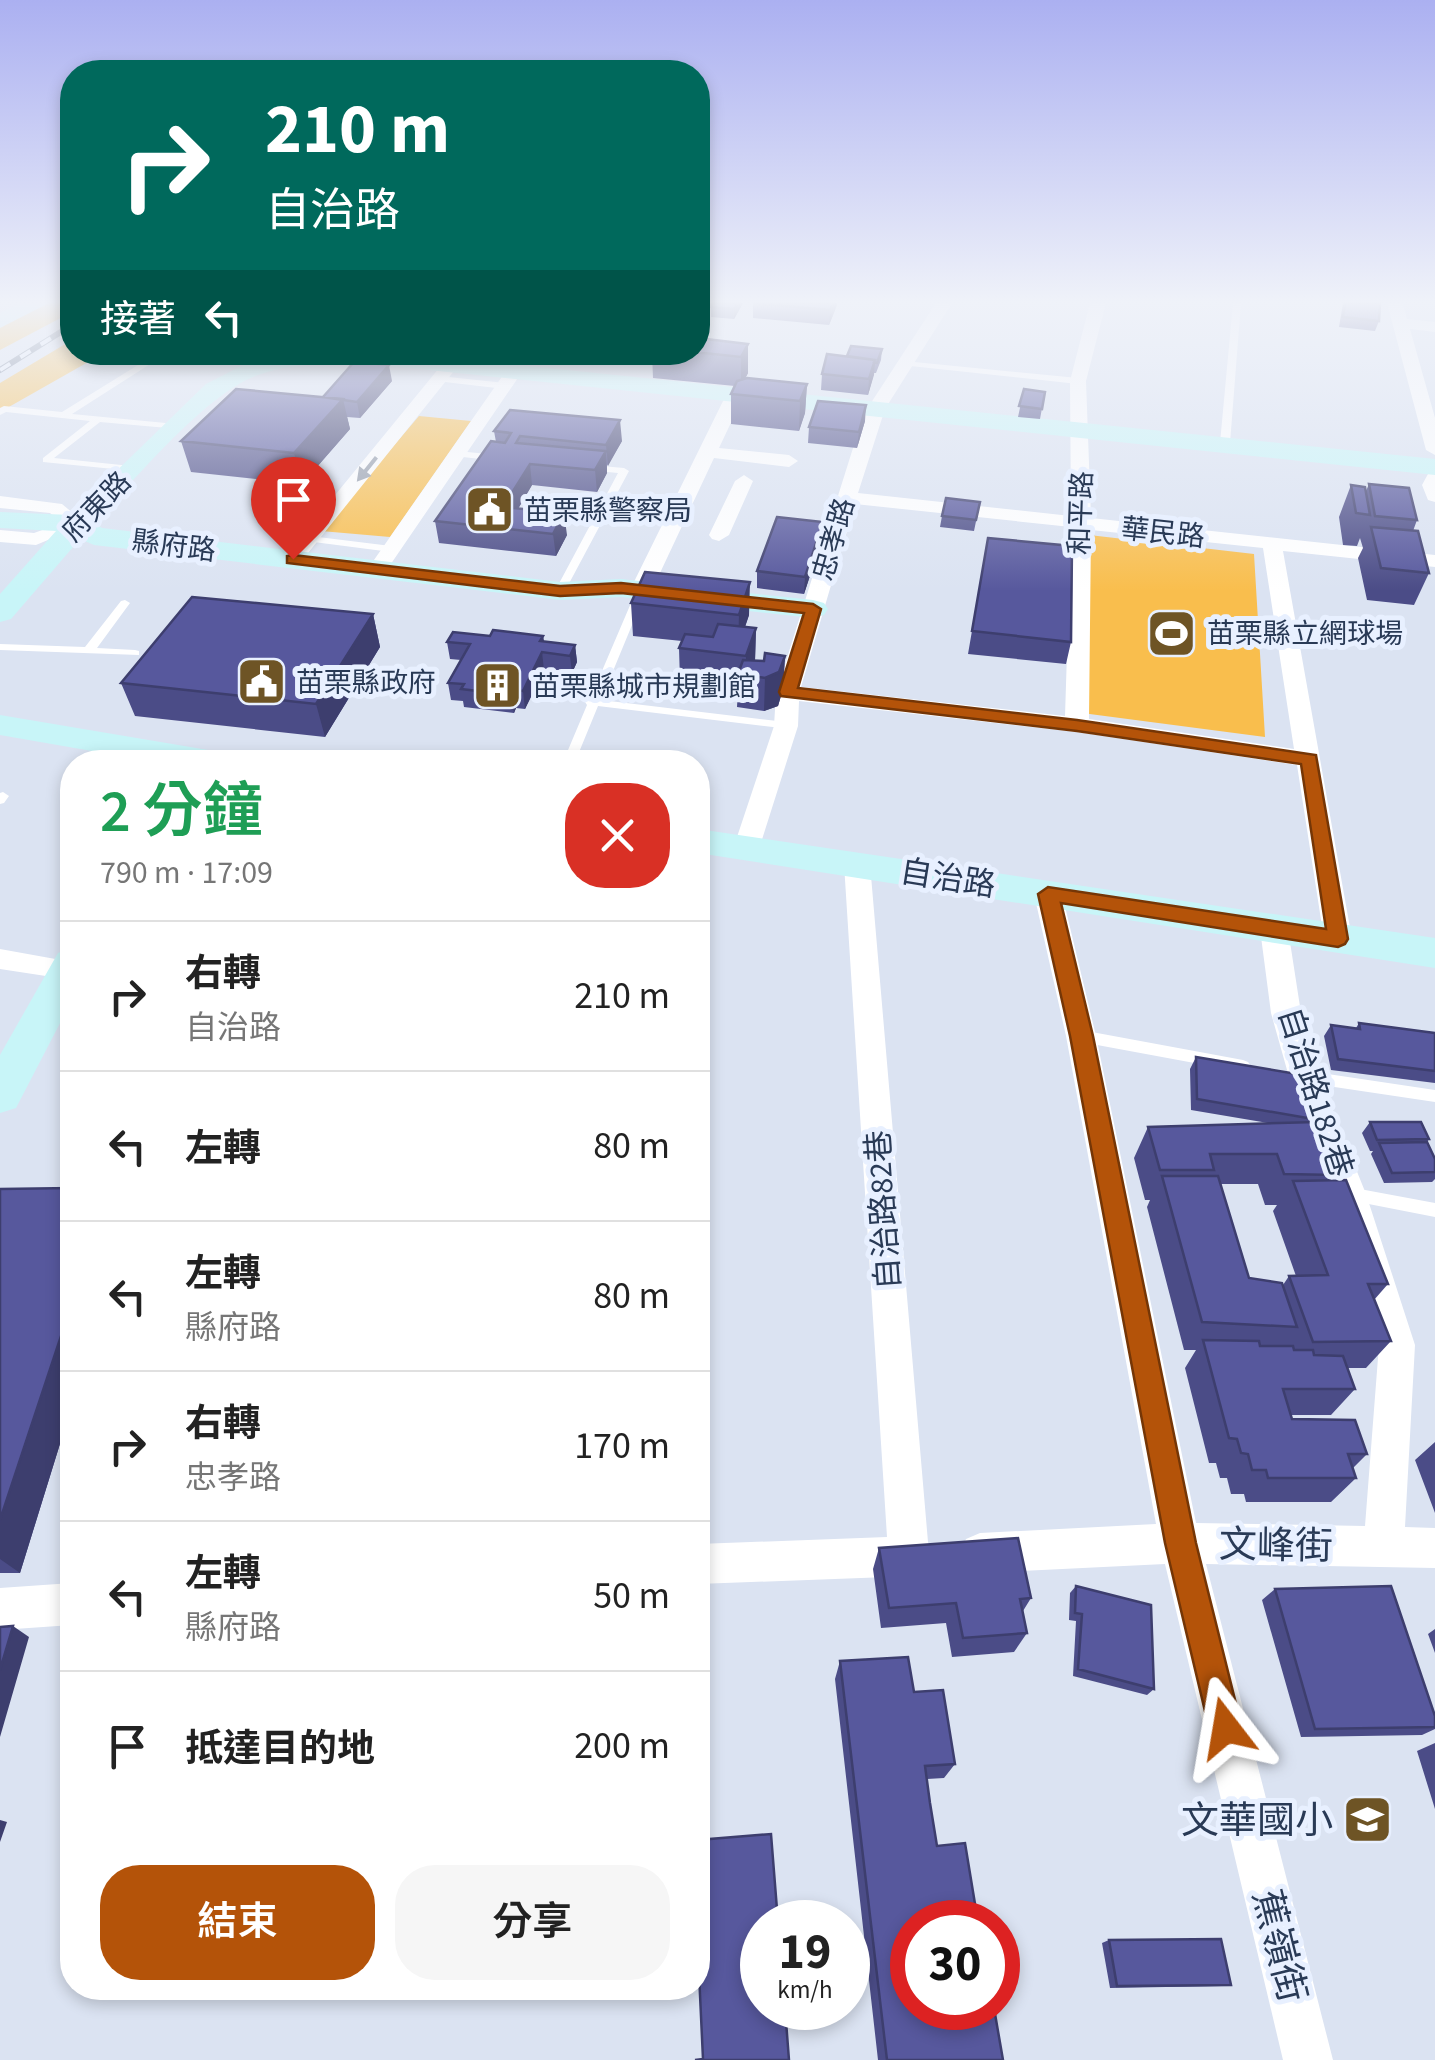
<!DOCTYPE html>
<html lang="zh-TW">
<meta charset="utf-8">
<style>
:root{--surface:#fff;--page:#f6f6f6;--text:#222;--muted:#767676;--line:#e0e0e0;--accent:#b45309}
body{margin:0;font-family:"Source Sans 3","Noto Sans TC",sans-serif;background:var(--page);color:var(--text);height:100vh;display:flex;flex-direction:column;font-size:38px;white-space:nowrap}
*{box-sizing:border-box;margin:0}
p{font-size:32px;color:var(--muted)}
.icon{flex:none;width:55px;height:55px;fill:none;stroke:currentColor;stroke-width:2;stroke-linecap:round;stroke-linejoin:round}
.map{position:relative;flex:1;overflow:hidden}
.sheet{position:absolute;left:60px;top:750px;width:650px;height:1250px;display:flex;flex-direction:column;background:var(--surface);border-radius:40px;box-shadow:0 5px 15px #0003}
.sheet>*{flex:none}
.banner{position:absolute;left:60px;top:60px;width:650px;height:305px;border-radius:40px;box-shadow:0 5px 15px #0003;background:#00695c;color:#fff;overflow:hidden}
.speed{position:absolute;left:740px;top:1900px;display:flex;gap:20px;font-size:50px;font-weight:700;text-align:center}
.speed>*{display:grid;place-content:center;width:130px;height:130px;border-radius:50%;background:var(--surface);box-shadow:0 5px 15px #0003;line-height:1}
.speed small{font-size:25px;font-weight:400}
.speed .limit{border:15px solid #d22;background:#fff;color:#111}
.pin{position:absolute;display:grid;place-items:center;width:85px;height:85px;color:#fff;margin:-102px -42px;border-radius:50% 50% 50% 0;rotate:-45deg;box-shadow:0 0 10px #0007}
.pin .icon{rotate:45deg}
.me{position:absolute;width:110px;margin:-55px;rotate:346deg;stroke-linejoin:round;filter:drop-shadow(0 0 8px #0008)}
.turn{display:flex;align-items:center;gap:35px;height:210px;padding:0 40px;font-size:45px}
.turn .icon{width:130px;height:130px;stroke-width:2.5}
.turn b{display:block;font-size:70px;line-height:85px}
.then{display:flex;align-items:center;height:95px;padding:0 40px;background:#0003;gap:20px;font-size:38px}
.round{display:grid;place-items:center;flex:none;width:105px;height:105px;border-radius:40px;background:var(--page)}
.overview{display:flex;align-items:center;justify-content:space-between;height:170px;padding:0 40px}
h1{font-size:60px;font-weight:600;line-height:75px;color:#1e9e55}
.primary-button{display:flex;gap:20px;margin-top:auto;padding:20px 40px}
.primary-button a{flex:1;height:115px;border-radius:40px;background:var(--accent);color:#fff;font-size:40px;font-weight:600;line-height:115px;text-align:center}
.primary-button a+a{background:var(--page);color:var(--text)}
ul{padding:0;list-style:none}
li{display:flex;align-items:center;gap:30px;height:150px;padding:0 40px;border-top:2px solid var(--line)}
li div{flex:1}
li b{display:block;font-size:38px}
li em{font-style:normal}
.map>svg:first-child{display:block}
.green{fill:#f9be4d}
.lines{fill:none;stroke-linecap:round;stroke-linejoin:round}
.lane{fill:#fff;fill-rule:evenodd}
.street{fill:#fff;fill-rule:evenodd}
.secondary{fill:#c8f5f8;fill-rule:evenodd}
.rail-casing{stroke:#67758c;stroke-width:6}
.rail{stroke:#e8f0ff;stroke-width:4;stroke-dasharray:12;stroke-linecap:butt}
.wall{fill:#4b4c87;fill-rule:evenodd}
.shaded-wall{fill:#3d3e6e}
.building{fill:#57589d;stroke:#3d3e6e;stroke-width:2.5}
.oneway{fill:#949caa}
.route{fill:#b45309;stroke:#753606;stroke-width:2.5}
.labels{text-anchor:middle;stroke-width:10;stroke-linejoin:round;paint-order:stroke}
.far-street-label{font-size:28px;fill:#293a56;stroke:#e8f0ff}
.far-poi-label{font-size:28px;fill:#293a56;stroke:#e8f0ff;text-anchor:start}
.street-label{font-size:32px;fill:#293a56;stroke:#e8f0ff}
.near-street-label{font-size:38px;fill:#293a56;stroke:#e8f0ff}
.near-poi-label{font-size:38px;fill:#293a56;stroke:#e8f0ff;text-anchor:end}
</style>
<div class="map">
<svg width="1435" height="2060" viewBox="0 0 1435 2060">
<rect width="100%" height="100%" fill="#dbe3f2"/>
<!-- green -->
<path class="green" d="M46,303H72V312L0,350V326Z
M72,340V352L104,353L0,412V383Z
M419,416L471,421L390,537L321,531Z
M1089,535L1254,554L1265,737L1082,713Z"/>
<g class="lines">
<!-- lane -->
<path class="lane" d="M1233,303H1241L1230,443L1225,446L1220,443Z
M159,352H169L72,414L176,424L180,427L179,429L100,422L54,458L131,466L136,469L134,471L43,462V458L90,421L6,412L0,415V408L4,406L62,412Z
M224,352H235L259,368L252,370Z
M904,361L1078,378L1082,381L1078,384L901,365L900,363Z
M439,376L505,383L509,386L505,389L436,381L435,379Z
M457,451L498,455L503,458L498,461L454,456V452Z
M590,465L624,468L629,471L565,591L560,594L555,591L618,473L587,470V466Z
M310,536L391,546L396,549L391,552L306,541L305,539Z
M639,593L644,596L601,700L786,722L792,726L790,729L598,706L575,762H563L587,705L585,702L590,699L634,596Z
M125,600L130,603L97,648L135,650L139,651V655L0,650V644L85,647L121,601Z
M3,792L9,796L4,803L0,804V793Z
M1081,1030L1243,1060L1248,1062L1251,1066L1248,1070L1243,1072L1081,1042L1076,1040L1073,1036L1076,1032Z
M1301,1070L1435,1090V1102L1301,1082L1296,1080L1293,1076L1296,1072Z
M1349,1187L1435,1203V1217L1343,1199L1341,1194L1343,1189Z"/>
<!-- street -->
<path class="street" d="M936,303H952L885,409L858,493L1071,516L1070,381L1090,303H1106L1086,381L1091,518L1435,555V567L1283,551L1352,939L1348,946H1328L1324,939L1297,765L1077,732L799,701L798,726L759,849L755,855H737L733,849L774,726L776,693L859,429L867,409ZM855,504L1071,527L1065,716L801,687ZM1091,530L1263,548L1294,749L1089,719Z
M1387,303H1403L1407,319L1435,322V332L1410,329L1435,418V455L1426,450Z
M495,352H513L492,373H480V365Z
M444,362L458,366L300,563H286L283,559L286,555Z
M508,368L522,372L384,574H370L367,570Z
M735,390L744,395L719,448L789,455L798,461L789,467L714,458L652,590L648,594H634L630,590L726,395Z
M1435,472V502L1428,500L1422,485L1428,474Z
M744,475L753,481L729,535L719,541L712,539L709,535L735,481Z
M0,496L62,504L86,524L36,545L0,542V530L34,533L62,523L50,513L0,508Z
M857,855L866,858L870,864L928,1542L934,1556L928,1570L914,1576L698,1584V1544L887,1537L844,864L848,858Z
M1048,885L1058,887L1062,894L1096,1036L1196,1523L1365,1526L1379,1345L1332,1194L1289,1077L1271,1013L1260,929L1264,922H1284L1288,929L1301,1013L1319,1077L1366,1194L1415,1345L1405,1527L1435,1528V1568L1206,1564L1333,2060H1283L1165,1564L980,1573L966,1567L960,1553L966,1539L980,1533L1156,1524L1066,1036L1034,894L1038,887Z
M0,949L72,962V980L0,969Z
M72,1583V1625L0,1630V1588Z"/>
<!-- secondary -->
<path class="secondary" d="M21,303H49L0,328V313Z
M299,352L400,353L1435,459V475L400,367C355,364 305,359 261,374C207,391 134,481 94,523L102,528L560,582L621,579L813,600L824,603L828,609L824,615L813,618L621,597L560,600L94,545L80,539L11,619L0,622V594L56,531L0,528V512L71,515L206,384L249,362Z
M0,715L214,751L226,754L231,762H155L0,735Z
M698,829L1435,938V968L698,853Z
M72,948V1000L16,1108L0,1113V1055L58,953Z"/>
<defs>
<path id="rail" d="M0,370L72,325"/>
</defs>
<!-- rail casing -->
<use href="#rail" class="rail-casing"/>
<!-- rail -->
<use href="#rail" class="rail"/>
</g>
<!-- wall -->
<path class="wall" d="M698,303H712L704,316L698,315Z
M713,303H743L734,319L711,317V307Z
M753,303L837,305L829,325L753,318Z
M1343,303H1380L1379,321L1375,331L1339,327Z
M748,344V373L745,379L807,384L805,413L799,431L731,424V394L735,386L653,378L652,352H698Z
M882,349L881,360L876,373H874L868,395L821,390L822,374L847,356Z
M392,381L360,418L347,417L350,429L302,484L191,472L181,441L323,397Z
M1024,389L1045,392L1040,419L1018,417Z
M865,421L857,448L808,443L809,427Z
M494,431L622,441L607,466V473L597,492L532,485L518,509L567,535L556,556L439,543L435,521L496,442Z
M1369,484L1417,520L1413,531L1429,573L1414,605L1367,600L1358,558L1363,548L1360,538L1357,546L1343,545L1339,517L1351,485L1366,491Z
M980,502L974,531L940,527L942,516Z
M823,522L822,539L804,594L757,588V571Z
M988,538L1071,642L1066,664L968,654Z
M631,603L749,615L745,627L756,628L755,660L764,661L785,656L783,689L778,706L764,711L737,707L738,688L680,681L679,648L682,641L633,636Z
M373,614L380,647L325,737L135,716L121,683Z
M490,636H543L544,641L575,645L577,662L572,673L544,670L525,709L516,708L514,713L464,707L463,701L451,700L448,683L461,660L450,659L447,642Z
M1359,1023L1435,1033V1083L1331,1070L1324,1036L1331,1025L1356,1028Z
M1196,1057L1313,1119L1312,1122L1336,1175L1332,1180L1388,1284L1374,1300L1391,1341L1366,1368H1347L1355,1389L1331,1415H1291L1292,1419L1367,1454L1353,1468L1356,1478L1331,1502H1246L1244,1494H1231L1227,1478H1220L1216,1463H1209L1185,1368L1196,1350H1184L1147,1207L1150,1200H1145L1134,1158L1148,1127L1268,1123L1191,1110L1190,1069ZM1220,1184H1258L1265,1205H1277L1273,1211L1296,1276H1289L1283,1285L1249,1278Z
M72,1093V1131L62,1116Z
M1370,1122L1429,1139L1427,1142L1435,1159V1179L1432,1182L1384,1183L1371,1154L1373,1151H1370L1362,1133Z
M72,1188V1405L20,1573H0V1189Z
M1435,1442V1513L1415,1460Z
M879,1548L1031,1598L1023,1611L1027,1633L1014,1652L952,1657L946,1623L881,1628L873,1569Z
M1076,1586L1154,1689L1147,1695L1073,1676L1076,1621L1069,1620L1070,1593Z
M1275,1589L1435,1716V1729L1422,1735L1301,1737L1262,1600Z
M1435,1629V1653L1428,1634Z
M840,1661L914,1692L955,1764L944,1778L927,1779L912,1922V2008L1003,2060H878L835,1679Z
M1435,1743V1809L1417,1751Z
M1109,1940L1231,1985L1222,1986L1110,1988L1102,1943Z"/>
<!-- shaded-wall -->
<path class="shaded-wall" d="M704,303H712L704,316Z
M738,303H743L734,319V309Z
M833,303H837V305L829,325L830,310Z
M748,344V373L741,386V357Z
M875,360L874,375L868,395L869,379Z
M389,365L392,381L360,418L357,402Z
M807,384L805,413L799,431L800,401Z
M343,399L350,429L302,484L294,453Z
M866,405L865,421L857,448L859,432Z
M620,420L622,441L608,466L606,445Z
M606,451L607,473L597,492L595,470Z
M530,464L532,485L506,529L503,507Z
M564,513L567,535L556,556L553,534Z
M823,522L822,539L804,594L805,577Z
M750,582L749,615L738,647L739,615Z
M373,614L380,647L325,737L316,704Z
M756,628L755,661L746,675V656Z
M543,636L545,653L542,652L544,670L525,709L523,691Z
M575,645L577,662L572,673L570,656Z
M785,656L783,689L778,706L764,711L765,678Z
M513,690L516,708L514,713L511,695Z
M72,1303V1405L20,1573L0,1559V1520Z
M13,1626L29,1637L0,1737V1670Z
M0,1820L7,1822L0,1842Z"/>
<!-- building -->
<path class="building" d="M713,303H738L734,309L711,307Z
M753,303H833L830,310Z
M1345,303H1380L1379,321L1343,317Z
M698,338L748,344L741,357L695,352H698Z
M851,346L882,349L877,363L874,362L875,360L847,356Z
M827,354L875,360L869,379L822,374Z
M354,362L389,365L357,402L323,397Z
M747,378L807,384L800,401L731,394L737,381Z
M236,389L343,399L294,453L181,441Z
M1024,389L1045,392L1042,409L1019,406Z
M818,401L866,405L859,432L809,427Z
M510,410L620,420L606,445L520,436L516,443L606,451L595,470L530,464L503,507L564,513L553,534L435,521L491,441L505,443L511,433L494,431Z
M1369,484L1409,488L1417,520L1375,516Z
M1351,485L1365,487L1370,515L1356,513Z
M946,498L980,502L976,520L942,516Z
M777,517L823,522L805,577L757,571Z
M1371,527L1418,531L1429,573L1381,568Z
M988,538L1072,546L1071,642L972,631Z
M645,572L750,582L739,615L631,603Z
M192,597L373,614L316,704L121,683Z
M718,624L756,628L746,656L679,648L685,634L713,637Z
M493,630L543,636L540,641L575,645L570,656L542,652L523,691L513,690L511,695L461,689L464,684L448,683L470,644L447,642L453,632L490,636Z
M765,653L785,656L779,672L765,678L738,674L743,660L764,661Z
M1359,1023L1435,1033V1071L1338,1059L1331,1025L1360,1029Z
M1196,1057L1309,1076L1313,1119L1197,1099Z
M72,1093V1116H62Z
M1316,1122L1336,1175L1284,1174L1277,1154H1210L1214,1170H1160L1148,1127Z
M1370,1122H1421L1429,1139L1377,1140Z
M1427,1142L1435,1159V1172L1392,1173L1379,1143Z
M1162,1176H1218L1249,1278L1282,1283L1297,1327L1202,1322Z
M1346,1180L1388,1284H1368L1391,1341L1313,1342L1289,1276L1328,1275L1293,1181Z
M72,1188V1303L0,1520V1189Z
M1203,1340L1259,1341L1260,1346H1293L1294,1350H1313L1314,1355L1343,1356L1355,1389H1283L1292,1419L1355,1420L1367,1454H1348L1356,1478H1268L1266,1470H1252L1248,1454L1241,1453L1237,1439L1229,1438Z
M1018,1538L1031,1598L1020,1599L1027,1633L963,1638L956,1603L889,1608L879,1548Z
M1076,1586L1151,1605L1154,1689L1078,1669L1082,1614L1075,1613Z
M1391,1586L1435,1716V1727L1315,1729L1275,1589Z
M13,1626L0,1670V1627Z
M908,1657L914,1692L943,1690L955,1764L925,1766L930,1803L937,1846L965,1843L978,1922H912V2008H994L1003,2060H887L840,1661Z
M771,1834L778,1922H762V2008H785L789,2060H695L703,2059L698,1952V1840Z
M1221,1939L1231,1985L1117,1986L1109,1940Z"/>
<!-- one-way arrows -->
<defs><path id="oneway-solid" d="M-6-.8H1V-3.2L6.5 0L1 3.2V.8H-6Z" transform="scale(2.5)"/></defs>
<use class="oneway" href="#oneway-solid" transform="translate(367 469) rotate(129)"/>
<!-- sky -->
<linearGradient id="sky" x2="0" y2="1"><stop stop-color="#abb0f1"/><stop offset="0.51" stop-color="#eff2f9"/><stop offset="1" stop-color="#eff2f9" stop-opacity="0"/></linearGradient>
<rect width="1435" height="591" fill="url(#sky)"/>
<!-- route -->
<path class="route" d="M293,555L560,586L621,583L813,604L821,609L798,688L1077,720L1316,755L1348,939L1345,944L1338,947L1061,903L1093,1036L1196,1543L1242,1728L1238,1739L1226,1744L1214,1739L1209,1728L1165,1543L1070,1036L1038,894L1048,887L1326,929L1301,764L1077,731L781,696L779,692L804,613L621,593L560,596L287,563V556Z"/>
<!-- icons -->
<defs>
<symbol id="civic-square" viewBox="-11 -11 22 22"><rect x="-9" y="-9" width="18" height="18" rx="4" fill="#6e5425" stroke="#e8f0ff"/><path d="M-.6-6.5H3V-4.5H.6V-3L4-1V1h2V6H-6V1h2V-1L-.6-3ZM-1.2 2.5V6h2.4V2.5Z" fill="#fff"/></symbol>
<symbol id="stadium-square" viewBox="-11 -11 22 22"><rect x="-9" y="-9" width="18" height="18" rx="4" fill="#6e5425" stroke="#e8f0ff"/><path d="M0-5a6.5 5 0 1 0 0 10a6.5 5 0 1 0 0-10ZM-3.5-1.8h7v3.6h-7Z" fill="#fff"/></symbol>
<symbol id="building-square" viewBox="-11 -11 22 22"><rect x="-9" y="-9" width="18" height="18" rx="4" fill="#6e5425" stroke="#e8f0ff"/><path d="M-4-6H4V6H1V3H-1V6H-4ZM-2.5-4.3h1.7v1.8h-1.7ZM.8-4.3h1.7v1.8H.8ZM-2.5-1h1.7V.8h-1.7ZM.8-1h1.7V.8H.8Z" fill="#fff"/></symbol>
<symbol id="school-square" viewBox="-11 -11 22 22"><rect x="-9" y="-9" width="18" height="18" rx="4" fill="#6e5425" stroke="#e8f0ff"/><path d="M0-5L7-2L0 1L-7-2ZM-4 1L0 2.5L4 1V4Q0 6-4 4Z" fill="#fff"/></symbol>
</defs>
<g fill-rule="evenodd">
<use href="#civic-square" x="462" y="482" width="55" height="55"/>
<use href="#stadium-square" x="1144" y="606" width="55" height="55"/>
<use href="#civic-square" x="234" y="654" width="55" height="55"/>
<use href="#building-square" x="470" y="658" width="55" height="55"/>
<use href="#school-square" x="1340" y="1792" width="55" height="55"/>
</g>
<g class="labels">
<!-- far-street labels -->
<g class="far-street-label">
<text transform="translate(96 506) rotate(-46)" y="10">府東路</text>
<text transform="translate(1080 513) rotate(-88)" y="10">和平路</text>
<text transform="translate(1163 532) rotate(6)" y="10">華民路</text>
<text transform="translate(833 539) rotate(-74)" y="10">忠孝路</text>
<text transform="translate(174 545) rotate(7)" y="10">縣府路</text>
</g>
<!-- far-poi labels -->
<g class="far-poi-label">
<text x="524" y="520">苗栗縣警察局</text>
<text x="1207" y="643">苗栗縣立網球場</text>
<text x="296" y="692">苗栗縣政府</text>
<text x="532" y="696">苗栗縣城市規劃館</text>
</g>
<!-- street labels -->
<g class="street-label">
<text transform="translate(948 878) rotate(9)" y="11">自治路</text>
<text transform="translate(1316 1092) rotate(72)" y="11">自治路182巷</text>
<text transform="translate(883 1210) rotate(-94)" y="11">自治路82巷</text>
</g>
<!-- near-street labels -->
<g class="near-street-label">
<text transform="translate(1276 1545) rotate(1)" y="13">文峰街</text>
<text transform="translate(1280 1946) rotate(76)" y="13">蕉嶺街</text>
</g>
<!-- near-poi labels -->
<g class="near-poi-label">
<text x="1333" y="1833">文華國小</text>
</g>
</g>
</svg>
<div class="speed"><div>19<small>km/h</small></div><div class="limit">30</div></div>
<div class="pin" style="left:293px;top:559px;background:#d93025"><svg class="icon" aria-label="arrive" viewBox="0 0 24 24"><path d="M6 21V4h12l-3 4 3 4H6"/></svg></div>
<svg class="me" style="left:1226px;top:1728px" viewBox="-20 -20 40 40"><path d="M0-17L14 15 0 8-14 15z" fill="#b45309" stroke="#fff" stroke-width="4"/></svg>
<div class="banner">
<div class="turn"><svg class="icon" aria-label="right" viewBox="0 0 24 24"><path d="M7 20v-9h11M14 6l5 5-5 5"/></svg><div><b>210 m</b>自治路</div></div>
<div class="then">接著<svg class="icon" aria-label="left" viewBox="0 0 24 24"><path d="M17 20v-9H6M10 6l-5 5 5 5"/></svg></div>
</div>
<section class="sheet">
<div class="overview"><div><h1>2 分鐘</h1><p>790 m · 17:09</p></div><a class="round" style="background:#d93025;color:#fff"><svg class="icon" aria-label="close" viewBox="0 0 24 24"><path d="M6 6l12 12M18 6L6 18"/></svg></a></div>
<ul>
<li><svg class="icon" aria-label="right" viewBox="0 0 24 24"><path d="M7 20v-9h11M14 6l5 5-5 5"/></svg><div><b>右轉</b><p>自治路</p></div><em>210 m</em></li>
<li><svg class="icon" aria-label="left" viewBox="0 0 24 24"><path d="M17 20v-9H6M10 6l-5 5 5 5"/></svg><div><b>左轉</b></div><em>80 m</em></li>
<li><svg class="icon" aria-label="left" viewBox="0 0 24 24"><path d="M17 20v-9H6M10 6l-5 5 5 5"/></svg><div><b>左轉</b><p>縣府路</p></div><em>80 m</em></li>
<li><svg class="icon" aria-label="right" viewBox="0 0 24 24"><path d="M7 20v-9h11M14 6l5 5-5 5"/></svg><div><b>右轉</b><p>忠孝路</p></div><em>170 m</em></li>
<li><svg class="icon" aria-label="left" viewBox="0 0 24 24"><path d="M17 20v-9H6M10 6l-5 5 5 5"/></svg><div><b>左轉</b><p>縣府路</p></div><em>50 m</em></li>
<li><svg class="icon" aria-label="arrive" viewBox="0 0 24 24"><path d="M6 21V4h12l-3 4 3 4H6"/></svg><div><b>抵達目的地</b></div><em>200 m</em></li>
</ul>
<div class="primary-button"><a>結束</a><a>分享</a></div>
</section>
</div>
